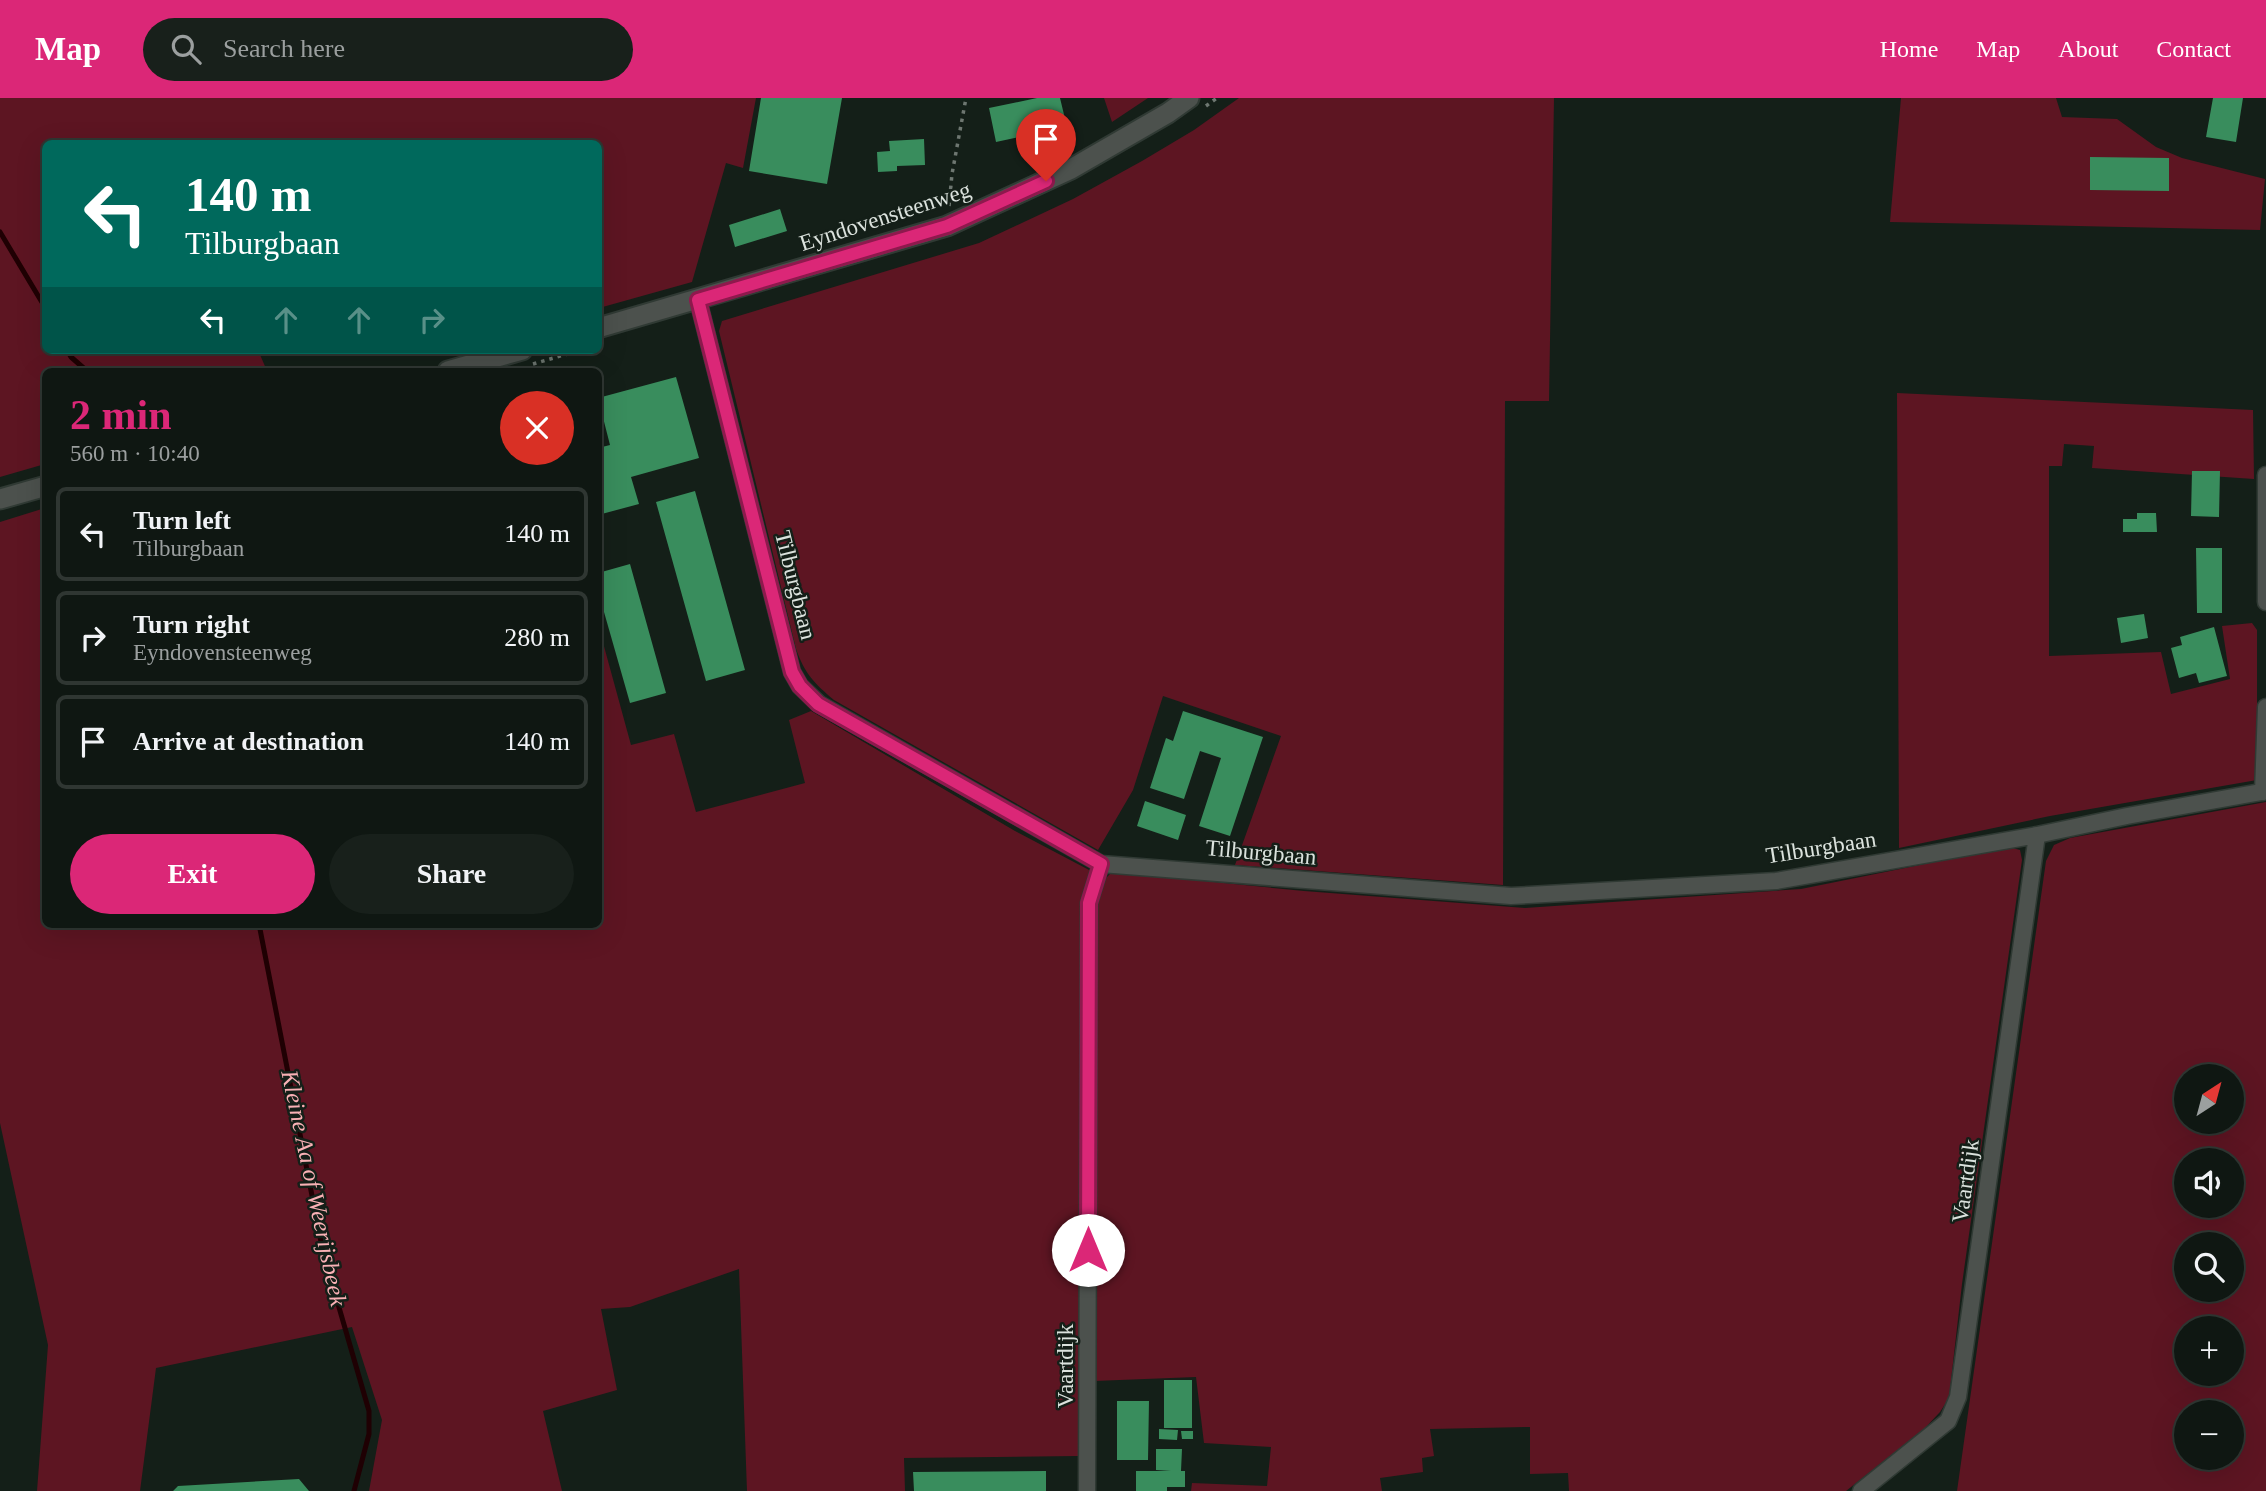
<!DOCTYPE html>
<meta charset="utf-8">
<style>
:root{--surface:#0f1712;--page:#18201b;--text:#f1f3f6;--muted:#9b9f9f;--line:#2f3632;--accent:#db2777}
body{margin:0;font-family:"Times New Roman",serif;background:var(--page);color:var(--text);height:100vh;display:flex;flex-direction:column;font-size:26px;white-space:nowrap}
*{box-sizing:border-box;margin:0}
p{font-size:23px;color:var(--muted)}
.icon{flex:none;width:38px;height:38px;fill:none;stroke:currentColor;stroke-width:2;stroke-linecap:round;stroke-linejoin:round}
.map{position:relative;flex:1;overflow:hidden}
.details{position:absolute;left:42px;top:270px;width:560px;height:560px;display:flex;flex-direction:column;background:var(--surface);border-radius:10px;box-shadow:0 7px 28px #0002,0 0 0 2px var(--line)}
.details>*{flex:none}
.guide{position:absolute;left:42px;top:42px;width:560px;height:214px;border-radius:10px;box-shadow:0 7px 28px #0002,0 0 0 2px var(--line);background:#00695c;color:#fff;overflow:hidden}
.needle{width:46px;rotate:36deg}
.tools{position:absolute;left:2174px;top:966px;display:grid;gap:14px}
.tools a{display:grid;place-items:center;width:70px;height:70px;border-radius:50%;background:var(--surface);box-shadow:0 7px 28px #0002,0 0 0 2px var(--line);font-size:35px}
.pin{position:absolute;display:grid;place-items:center;width:60px;height:60px;color:#fff;margin:-72px -30px;border-radius:50% 50% 50% 0;rotate:-45deg;box-shadow:0 0 7px #0007}
.pin .icon{rotate:45deg}
.me{position:absolute;width:77px;margin:-38px;rotate:0deg;stroke-linejoin:round;filter:drop-shadow(0 0 5px #0008)}
.turn{display:flex;align-items:center;gap:24px;height:147px;padding:0 28px;font-size:32px}
.turn .icon{width:91px;height:91px;stroke-width:2.5}
.turn b{display:block;font-size:49px;line-height:60px}
.lanes{display:flex;align-items:center;height:66px;padding:0 28px;background:#0003;justify-content:center;gap:35px;direction:ltr}
.lanes .off{opacity:.35}
.round{display:grid;place-items:center;flex:none;width:74px;height:74px;border-radius:37px;background:var(--page)}
.head{display:flex;align-items:center;justify-content:space-between;height:119px;padding:0 28px}
h1{font-size:42px;font-weight:600;line-height:52px;color:var(--accent)}
.button{display:flex;gap:14px;margin-top:auto;padding:14px 28px}
.button a{flex:1;height:80px;border-radius:42px;background:var(--accent);color:#fff;font-size:28px;font-weight:600;line-height:80px;text-align:center}
.button a+a{background:var(--page);color:var(--text)}
ul{padding:0;list-style:none}
li{display:flex;align-items:center;gap:21px;height:94px;margin:0 14px 10px;padding:0 14px;border:4px solid var(--line);border-radius:10px}
li div{flex:1}
li b{display:block;font-size:26px}
li em{font-style:normal}
header{display:flex;align-items:center;gap:42px;box-sizing:border-box;height:98px;padding:0 35px;background:var(--accent);color:#fff}
header strong{font-size:33px}
nav{display:flex;gap:38px;margin-inline-start:auto;font-size:24px}
.search{width:490px;height:63px;background:var(--page);display:flex;align-items:center;gap:18px;box-sizing:border-box;padding:0 24px;border-radius:38px;color:var(--muted);font-size:26px}
.map>svg:first-child{display:block}
.green{fill:#5d1522;fill-rule:evenodd}
.lines{fill:none;stroke-linecap:round;stroke-linejoin:round}
.stream{stroke:#1f0003;stroke-width:5}
.building{fill:#398d5d}
.minor-casing{stroke:#303a34;stroke-width:19}
.tertiary-casing{stroke:#303a34;stroke-width:23}
.path{stroke:#6e7771;stroke-width:3.5;stroke-dasharray:3.5 5;stroke-linecap:butt}
.minor{stroke:#4c514d;stroke-width:16}
.tertiary{stroke:#4c514d;stroke-width:19}
.route-casing{stroke:#8e194d;stroke-width:18}
.route{stroke:#db2777;stroke-width:12}
.labels{text-anchor:middle;stroke-width:5;stroke-linejoin:round;paint-order:stroke}
.street-label{font-size:23px;fill:#dbe2dd;stroke:#141f18}
.water-label{font-size:24px;font-style:italic;fill:#f9b1b5;stroke:#141f18}
</style>
<header>
<strong>Map</strong>
<div class="search"><svg class="icon" aria-label="search" viewBox="0 0 24 24"><circle cx="10" cy="10" r="6"/><path d="M15 15l6 6"/></svg>Search here</div>
<nav><a>Home</a><a>Map</a><a>About</a><a>Contact</a></nav>
</header>
<div class="map">
<svg width="2266" height="1393" viewBox="0 0 2266 1393">
<rect width="100%" height="100%" fill="#141f18"/>
<!-- green -->
<path class="green" d="M0,0H756L743,70L726,65L692,184L599,210L598,46H46V252H258L267,273H46L45,366L0,379Z
M1104,0H1148L1112,24Z
M1239,0H1554L1549,303H1505L1503,787L1235,767L1281,638L1163,598L1133,692L1098,752L834,602C814,585 805,576 796,551L719,233L722,223L979,145L1073,101L1142,63L1194,32Z
M1901,0H2056L2062,19L2117,21L2156,49L2182,60L2265,81L2260,132L1890,124Z
M1897,295L2253,312L2254,381L2092,370L2094,348L2064,346L2062,368H2049V558L2161,554L2171,596L2230,581L2222,528L2252,525L2257,532V682L2050,718L1899,750Z
M45,410L46,826H598L599,530L631,647L674,636L696,714L805,685L789,622L811,613L1015,733L1091,773L1083,802L1078,1358L904,1360L905,1393H747L739,1171L630,1209L601,1211L617,1292L543,1313L562,1393H369L382,1322L352,1229L156,1270L140,1393H37L48,1247L0,1025V424Z
M2266,704V1393H1957L2046,763L2054,747L2070,740ZM2186,978H2231V1024H2186ZM2186,1062H2231V1108H2186ZM2231,1146V1192H2186V1146ZM2231,1230V1276H2186V1230ZM2231,1314V1360H2186V1314Z
M2009,749L2020,752L2022,762L1962,1186L1949,1300L1940,1314L1925,1330L1846,1393H1569L1568,1375L1530,1376V1329L1430,1331L1434,1358L1422,1360L1423,1374L1380,1380L1382,1393H1191L1192,1385L1267,1388L1271,1349L1204,1345L1196,1279L1094,1283L1097,802L1104,782L1112,774L1304,793L1525,810L1801,791Z"/>
<g class="lines">
<!-- stream -->
<path class="stream" d="M0,134L46,211
M67,252L71,259L87,273
M259,826L323,1154L369,1313V1336L354,1393"/>
</g>
<!-- building -->
<path class="building" d="M761,0H842L827,86L749,73Z
M1037,0H1060L1067,29L996,44L989,10Z
M2213,0H2243L2236,44L2206,39Z
M924,41L925,67L897,68V73L878,74L877,54L890,53L889,43Z
M2090,59L2169,60V93L2090,92Z
M780,111L787,133L735,149L729,127Z
M676,279L699,360L631,379L639,406L598,417V350L610,347L598,300Z
M2192,373H2220L2219,419L2191,418Z
M695,393L745,572L706,583L656,404Z
M2137,415H2156L2157,434H2123V421H2137Z
M2196,450H2222V515H2197Z
M630,466L666,595L630,605L598,493V475Z
M2144,516L2148,540L2121,545L2117,520Z
M2214,529L2227,578L2199,585L2196,575L2179,580L2171,550L2182,547L2180,539Z
M1183,613L1263,639L1230,738L1199,728L1221,660L1200,653L1184,701L1150,690L1166,640L1173,643Z
M1145,703L1186,717L1178,742L1137,728Z
M1164,1282H1192V1330H1164Z
M1117,1303H1149L1148,1362H1117Z
M1159,1331L1178,1332L1177,1342L1159,1341Z
M1181,1333H1193V1341H1182Z
M1156,1351H1182L1181,1373H1185V1389H1167V1393H1136V1373H1171L1156,1372Z
M1046,1373V1393H914L913,1374Z
M299,1381L309,1393H173L178,1388Z"/>
<g class="lines">
<defs>
<path id="minor" d="M698,202L792,574L800,588L819,606L1101,766L1511,798L1776,783L2037,737L2127,718L2266,693
M2266,377V504
M2263,694L2266,609
M1087,1393L1089,805L1101,766
M1861,1393L1948,1323L1958,1299L2037,737"/>
<path id="tertiary" d="M598,230L947,128L1071,71L1168,15L1189,0
M448,273L522,252
M0,401L46,388"/>
</defs>
<!-- minor casing -->
<use href="#minor" class="minor-casing"/>
<!-- tertiary casing -->
<use href="#tertiary" class="tertiary-casing"/>
<!-- path -->
<path class="path" d="M1206,8L1217,0
M949,108L952,76L966,0
M533,266L581,252"/>
<!-- minor -->
<use href="#minor" class="minor"/>
<!-- tertiary -->
<use href="#tertiary" class="tertiary"/>
</g>
<g class="lines">
<defs>
<path id="route" d="M1046,83L947,128L698,202L792,574L800,588L818,606L1101,766L1089,805L1088,1152"/>
</defs>
<!-- route casing -->
<use href="#route" class="route-casing"/>
<!-- route -->
<use href="#route" class="route"/>
</g>
<g class="labels">
<!-- street labels -->
<g class="street-label">
<text transform="translate(885 118) rotate(-18)" y="8">Eyndovensteenweg</text>
<text transform="translate(796 487) rotate(76)" y="8">Tilburgbaan</text>
<text transform="translate(1821 749) rotate(-9)" y="8">Tilburgbaan</text>
<text transform="translate(1261 754) rotate(5)" y="8">Tilburgbaan</text>
<text transform="translate(1965 1083) rotate(-82)" y="8">Vaartdijk</text>
<text transform="translate(1065 1268) rotate(-90)" y="8">Vaartdijk</text>
</g>
<!-- water labels -->
<g class="water-label">
<text transform="translate(314 1090) rotate(78)" y="8">Kleine Aa of Weerijsbeek</text>
</g>
</g>
</svg>
<div class="tools">
<a><svg class="needle" viewBox="-14 -14 28 28"><path d="M0-13l5 13h-10z" fill="#e53935"/><path d="M0 13l5-13h-10z" fill="#9b9f9f"/></svg></a>
<a><svg class="icon" aria-label="sound" viewBox="0 0 24 24"><path d="M4 9h4l5-4v14l-5-4H4zM17 9q2 3 0 6"/></svg></a>
<a><svg class="icon" aria-label="search" viewBox="0 0 24 24"><circle cx="10" cy="10" r="6"/><path d="M15 15l6 6"/></svg></a>
<a>+</a>
<a>−</a>
</div>
<div class="pin" style="left:1046px;top:83px;background:#d93025"><svg class="icon" aria-label="arrive" viewBox="0 0 24 24"><path d="M6 21V4h12l-3 4 3 4H6"/></svg></div>
<svg class="me" style="left:1088px;top:1152px" viewBox="-20 -20 40 40"><circle r="19" fill="#fff"/><path d="M0-13L10 11 0 6-10 11z" fill="#db2777"/></svg>
<div class="guide">
<div class="turn"><svg class="icon" aria-label="left" viewBox="0 0 24 24"><path d="M17 20v-9H6M10 6l-5 5 5 5"/></svg><div><b>140 m</b>Tilburgbaan</div></div>
<div class="lanes"><svg class="icon" aria-label="left" viewBox="0 0 24 24"><path d="M17 20v-9H6M10 6l-5 5 5 5"/></svg><svg class="icon off" aria-label="ahead" viewBox="0 0 24 24"><path d="M12 20V5M6 11l6-6 6 6"/></svg><svg class="icon off" aria-label="ahead" viewBox="0 0 24 24"><path d="M12 20V5M6 11l6-6 6 6"/></svg><svg class="icon off" aria-label="right" viewBox="0 0 24 24"><path d="M7 20v-9h11M14 6l5 5-5 5"/></svg></div>
</div>
<section class="details">
<div class="head"><div><h1>2 min</h1><p>560 m · 10:40</p></div><a class="round" style="background:#d93025;color:#fff"><svg class="icon" aria-label="close" viewBox="0 0 24 24"><path d="M6 6l12 12M18 6L6 18"/></svg></a></div>
<ul>
<li><svg class="icon" aria-label="left" viewBox="0 0 24 24"><path d="M17 20v-9H6M10 6l-5 5 5 5"/></svg><div><b>Turn left</b><p>Tilburgbaan</p></div><em>140 m</em></li>
<li><svg class="icon" aria-label="right" viewBox="0 0 24 24"><path d="M7 20v-9h11M14 6l5 5-5 5"/></svg><div><b>Turn right</b><p>Eyndovensteenweg</p></div><em>280 m</em></li>
<li><svg class="icon" aria-label="arrive" viewBox="0 0 24 24"><path d="M6 21V4h12l-3 4 3 4H6"/></svg><div><b>Arrive at destination</b></div><em>140 m</em></li>
</ul>
<div class="button"><a>Exit</a><a>Share</a></div>
</section>
</div>
